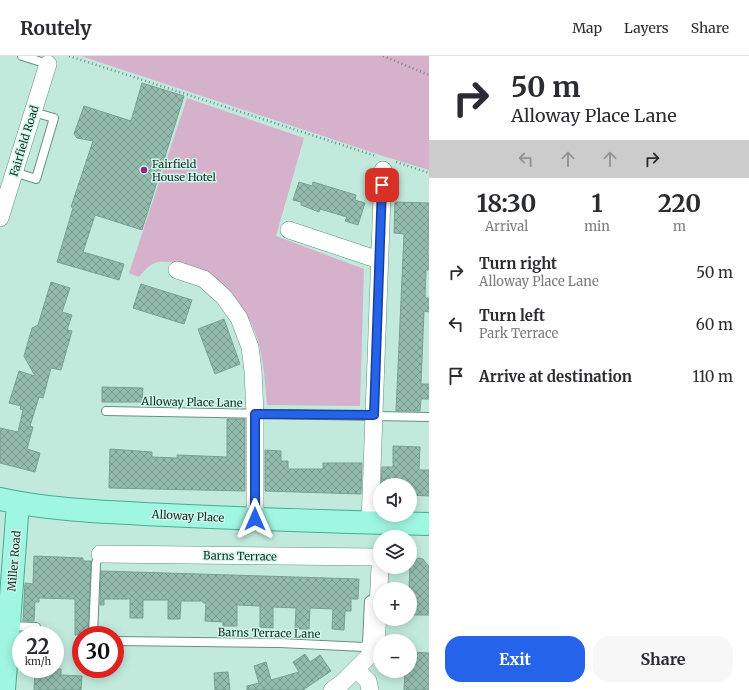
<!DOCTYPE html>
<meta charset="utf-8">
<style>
:root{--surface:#fff;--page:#f7f7f7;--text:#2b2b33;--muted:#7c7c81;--line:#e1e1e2;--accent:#2563eb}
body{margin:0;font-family:Merriweather,serif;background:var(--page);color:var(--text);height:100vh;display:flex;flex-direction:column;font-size:15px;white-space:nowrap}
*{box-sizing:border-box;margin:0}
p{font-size:13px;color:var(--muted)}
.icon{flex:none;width:22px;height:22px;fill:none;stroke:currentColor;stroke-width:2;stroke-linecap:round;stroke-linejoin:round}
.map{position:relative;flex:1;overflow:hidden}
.side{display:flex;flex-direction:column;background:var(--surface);width:320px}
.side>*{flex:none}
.guide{background:#fff;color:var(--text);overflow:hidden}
.tools{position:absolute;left:373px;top:422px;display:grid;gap:8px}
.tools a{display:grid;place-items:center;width:44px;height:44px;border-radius:50%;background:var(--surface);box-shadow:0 2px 10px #0003;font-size:20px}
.speed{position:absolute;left:12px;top:570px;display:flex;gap:8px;font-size:20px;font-weight:700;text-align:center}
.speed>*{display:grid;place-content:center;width:52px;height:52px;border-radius:50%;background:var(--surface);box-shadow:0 2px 10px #0003;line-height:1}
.speed small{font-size:10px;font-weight:400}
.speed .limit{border:6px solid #d22;background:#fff;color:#111}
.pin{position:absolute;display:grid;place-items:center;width:34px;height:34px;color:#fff;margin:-17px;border-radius:8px;box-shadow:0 2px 6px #0006}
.me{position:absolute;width:44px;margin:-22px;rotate:0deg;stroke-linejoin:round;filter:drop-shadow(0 0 3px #0008)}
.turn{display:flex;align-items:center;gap:14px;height:84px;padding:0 16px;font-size:18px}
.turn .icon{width:52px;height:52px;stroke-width:2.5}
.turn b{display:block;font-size:28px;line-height:34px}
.lanes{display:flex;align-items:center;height:38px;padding:0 16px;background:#0003;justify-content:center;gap:20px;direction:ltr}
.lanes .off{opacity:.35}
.eta{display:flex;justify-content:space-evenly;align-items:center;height:68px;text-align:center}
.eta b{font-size:24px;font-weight:700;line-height:28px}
.cta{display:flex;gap:8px;margin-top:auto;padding:8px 16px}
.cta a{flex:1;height:46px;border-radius:16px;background:var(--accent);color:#fff;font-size:16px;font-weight:700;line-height:46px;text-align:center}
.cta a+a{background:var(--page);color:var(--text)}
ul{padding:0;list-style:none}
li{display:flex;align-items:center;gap:12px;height:52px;padding:0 16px}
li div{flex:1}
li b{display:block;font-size:15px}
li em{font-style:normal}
header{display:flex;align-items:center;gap:24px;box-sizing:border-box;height:56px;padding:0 20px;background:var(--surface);border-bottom:1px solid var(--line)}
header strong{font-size:19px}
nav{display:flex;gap:22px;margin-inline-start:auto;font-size:14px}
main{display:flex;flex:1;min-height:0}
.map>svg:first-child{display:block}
.green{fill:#d6b1cb}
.building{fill:url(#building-cross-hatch);stroke:#79a094}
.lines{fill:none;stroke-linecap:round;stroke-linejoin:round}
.lane-casing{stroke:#698f83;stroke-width:10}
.street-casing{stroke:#698f83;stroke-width:18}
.primary-casing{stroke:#48ab93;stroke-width:24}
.path{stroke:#718d85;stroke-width:2.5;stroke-dasharray:1 3;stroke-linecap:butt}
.lane{stroke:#fff;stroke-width:8}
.street{stroke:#fff;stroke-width:17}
.primary{stroke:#a0f7e1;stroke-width:22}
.route-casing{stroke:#184099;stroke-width:10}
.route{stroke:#2563eb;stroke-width:7}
.poi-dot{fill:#982480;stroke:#cef8ea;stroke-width:1.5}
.labels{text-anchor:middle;stroke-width:3;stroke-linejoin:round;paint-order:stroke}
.street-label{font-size:11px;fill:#1b2a26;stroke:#cef8ea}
.poi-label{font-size:11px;fill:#1b2a26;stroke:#cef8ea;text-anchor:start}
</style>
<header>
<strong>Routely</strong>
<nav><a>Map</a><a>Layers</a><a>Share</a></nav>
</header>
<main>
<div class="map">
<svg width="429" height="634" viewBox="0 0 429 634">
<defs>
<pattern id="building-cross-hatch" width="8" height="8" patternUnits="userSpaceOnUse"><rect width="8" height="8" fill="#93bbae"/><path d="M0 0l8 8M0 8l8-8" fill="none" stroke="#77988d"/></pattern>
</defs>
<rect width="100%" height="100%" fill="#c1eadd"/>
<!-- green -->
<path class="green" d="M81,0H429V114L386,101Z
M187,42L304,82L276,180L364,213L360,350L267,349C265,327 264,306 258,285C248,248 211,205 170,206C166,206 159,205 155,207C149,209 143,216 139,221L129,217Z"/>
<!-- building -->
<path class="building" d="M142,27L184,40L142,174L95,159L83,196L124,208L119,224L57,206L73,152L71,151L93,85L77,82L74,78L84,50L131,65Z
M299,126L312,130L313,126L356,139L355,144L365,147L358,169L345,165L347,161L320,153L319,156L301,149V146L293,144Z
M395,146L429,147L428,199H429V214H426L425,242H429V256L424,255L421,328H429V343H421L420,355H396L404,178L394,177Z
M51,226L70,232L62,256L72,259L67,274L72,275L61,314L51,312L43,342L39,341L30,370L33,371L27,393L40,397L35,416L0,407V372L18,376L23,354L20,353L21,350L9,347L19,315L35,320L24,300L32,272L38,269Z
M141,228L192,244L184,268L133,252Z
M224,263L240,308L215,318L198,273Z
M102,331L143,332L142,346H102Z
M227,363H245V435L109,432L110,393L152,396V401L177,402V399L227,401Z
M393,390L420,391L419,414H429V440L410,439V429H381L382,411H393Z
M265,394L281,395V405H288V413H323V407H362L361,438L265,435Z
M34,500L83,502V505H91L88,579H75V543L39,542V546H35L34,565H23L25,527L33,528Z
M418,502L423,503L429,511V559H413L414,541L410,540L409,533L410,507H414Z
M101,515L359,523L358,543H351V555H345L344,574L332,573L333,553L310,552L309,573H295L296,552L273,551V572L260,571V550L237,549V570H223V566L205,565L206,547H203V545H181L180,563H168V544H143V562H130V543H104V549H100Z
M410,596L429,597V634H404L405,615H410Z
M305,598L310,606L320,599L331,615L303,634H247V630L259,627L254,610L266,606L271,624L299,616L293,606Z
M35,613H61V619L82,620L81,634H34Z
M228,616L230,634H215L214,617Z"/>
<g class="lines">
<defs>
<path id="lane" d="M22,0L48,8
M14,116L36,123L54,62L33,56
M106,355L429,361
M9,570L36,571
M93,579L96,507L100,498
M115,585L280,587L364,591L367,587L369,545L378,539"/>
<path id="street" d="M0,162L48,8
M289,174L379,204
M177,214L204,223L224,241L239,262L250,291L253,315L255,358V463
M370,467L383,114
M100,498L380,501
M356,613L368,625L370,634
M332,634L342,627L376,593L380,511"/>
<path id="primary" d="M0,443C54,455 110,456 166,459C253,463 341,466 429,468
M4,634L18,447"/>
</defs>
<!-- lane casing -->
<use href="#lane" class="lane-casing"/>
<!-- street casing -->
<use href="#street" class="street-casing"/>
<!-- primary casing -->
<use href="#primary" class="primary-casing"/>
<!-- path -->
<path class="path" d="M69,0L376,100
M383,0L429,19
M396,106L429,117"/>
<!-- lane -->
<use href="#lane" class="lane"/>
<!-- street -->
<use href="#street" class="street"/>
<!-- primary -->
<use href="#primary" class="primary"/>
</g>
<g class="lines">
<defs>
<path id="route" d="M255,463V358L374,359L382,129"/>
</defs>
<!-- route casing -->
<use href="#route" class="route-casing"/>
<!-- route -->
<use href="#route" class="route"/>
</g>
<!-- markers -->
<circle class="poi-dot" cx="144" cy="114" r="4"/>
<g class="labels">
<!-- street labels -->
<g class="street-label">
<text transform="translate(24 85) rotate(-73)" y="4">Fairfield Road</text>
<text transform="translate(192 346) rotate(1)" y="4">Alloway Place Lane</text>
<text transform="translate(188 460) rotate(3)" y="4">Alloway Place</text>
<text transform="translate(240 500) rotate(1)" y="4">Barns Terrace</text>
<text transform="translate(14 505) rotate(-85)" y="4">Miller Road</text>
<text transform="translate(269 577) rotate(1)" y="4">Barns Terrace Lane</text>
</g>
<!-- poi labels -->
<g class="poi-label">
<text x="152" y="112">Fairfield<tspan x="152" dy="13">House Hotel</tspan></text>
</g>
</g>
</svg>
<div class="tools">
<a><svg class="icon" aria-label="sound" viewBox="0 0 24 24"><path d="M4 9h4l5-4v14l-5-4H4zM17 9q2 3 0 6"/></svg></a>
<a><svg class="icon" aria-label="layers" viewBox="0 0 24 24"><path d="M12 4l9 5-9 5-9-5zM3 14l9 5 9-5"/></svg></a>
<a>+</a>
<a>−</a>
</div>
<div class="speed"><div>22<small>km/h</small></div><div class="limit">30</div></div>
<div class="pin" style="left:382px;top:129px;background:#d93025"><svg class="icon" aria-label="arrive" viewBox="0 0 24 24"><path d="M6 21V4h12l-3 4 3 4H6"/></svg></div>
<svg class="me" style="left:255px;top:463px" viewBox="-20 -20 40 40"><path d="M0-17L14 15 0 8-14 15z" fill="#2563eb" stroke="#fff" stroke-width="4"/></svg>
</div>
<section class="side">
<div class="guide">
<div class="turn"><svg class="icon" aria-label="right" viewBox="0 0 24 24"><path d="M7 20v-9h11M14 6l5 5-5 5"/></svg><div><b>50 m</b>Alloway Place Lane</div></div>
<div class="lanes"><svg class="icon off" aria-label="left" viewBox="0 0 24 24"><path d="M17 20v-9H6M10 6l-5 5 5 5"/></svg><svg class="icon off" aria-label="ahead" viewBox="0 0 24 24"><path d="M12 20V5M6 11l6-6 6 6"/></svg><svg class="icon off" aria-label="ahead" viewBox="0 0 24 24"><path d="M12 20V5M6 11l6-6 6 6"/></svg><svg class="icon" aria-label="right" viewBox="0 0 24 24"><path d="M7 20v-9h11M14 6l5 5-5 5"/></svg></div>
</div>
<div class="eta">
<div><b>18:30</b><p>Arrival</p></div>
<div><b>1</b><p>min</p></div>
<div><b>220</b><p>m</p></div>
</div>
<ul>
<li><svg class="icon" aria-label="right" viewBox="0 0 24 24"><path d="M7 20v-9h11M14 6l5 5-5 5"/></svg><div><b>Turn right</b><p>Alloway Place Lane</p></div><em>50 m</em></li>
<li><svg class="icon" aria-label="left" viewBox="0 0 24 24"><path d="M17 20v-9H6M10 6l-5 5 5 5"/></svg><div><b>Turn left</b><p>Park Terrace</p></div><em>60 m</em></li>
<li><svg class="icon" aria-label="arrive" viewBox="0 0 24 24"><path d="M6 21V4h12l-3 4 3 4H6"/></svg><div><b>Arrive at destination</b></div><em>110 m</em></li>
</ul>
<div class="cta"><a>Exit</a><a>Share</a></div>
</section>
</main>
